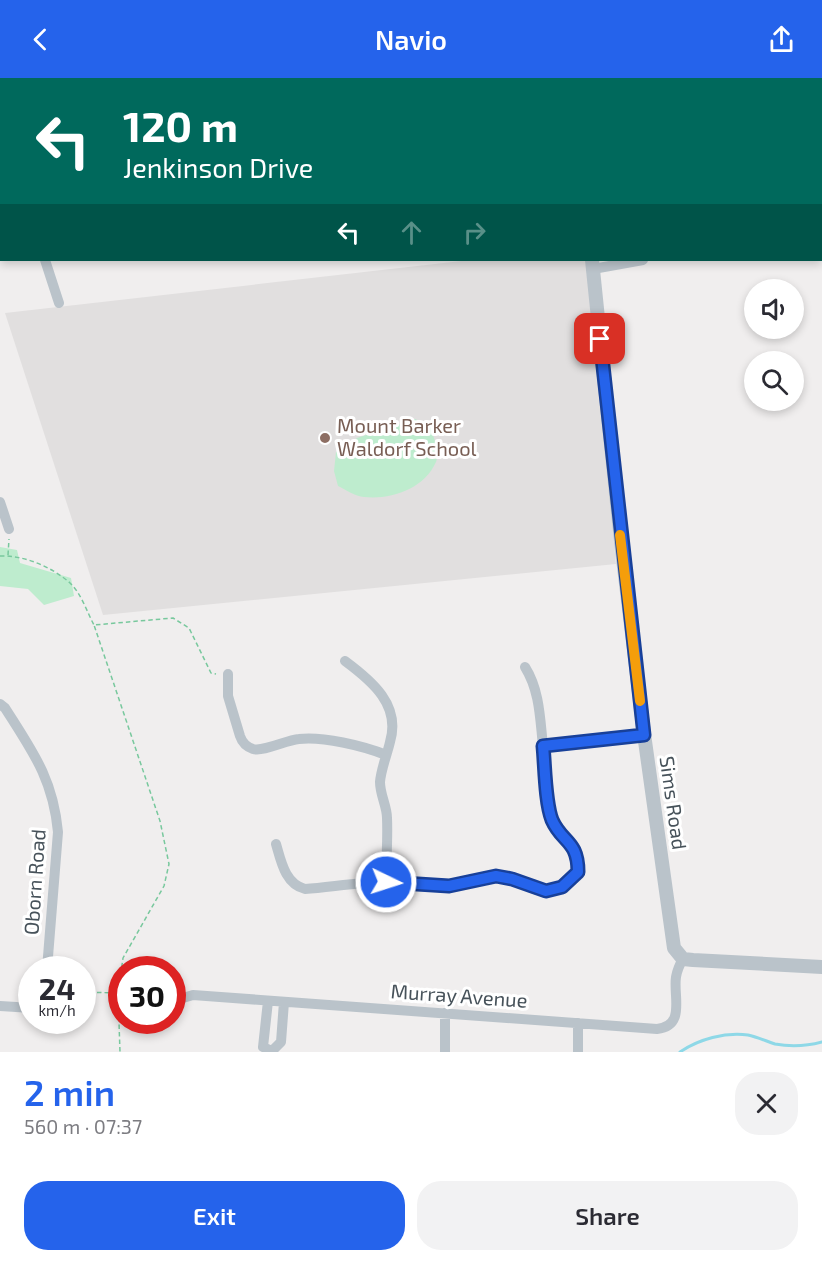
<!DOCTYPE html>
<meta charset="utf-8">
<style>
:root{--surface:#fff;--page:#f2f2f3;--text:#2b2b33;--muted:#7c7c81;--accent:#2563eb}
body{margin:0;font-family:"Exo 2",sans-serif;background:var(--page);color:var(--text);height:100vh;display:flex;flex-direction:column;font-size:22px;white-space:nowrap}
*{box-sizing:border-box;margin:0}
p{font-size:20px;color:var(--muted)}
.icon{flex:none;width:33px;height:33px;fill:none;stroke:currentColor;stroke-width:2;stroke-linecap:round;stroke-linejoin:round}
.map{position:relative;height:974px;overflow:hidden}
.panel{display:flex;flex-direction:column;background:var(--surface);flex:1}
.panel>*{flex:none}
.guide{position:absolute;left:0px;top:0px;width:822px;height:183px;box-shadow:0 3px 9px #0003;background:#00695c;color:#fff;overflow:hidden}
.controls{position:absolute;left:744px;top:201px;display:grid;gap:12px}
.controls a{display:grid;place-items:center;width:60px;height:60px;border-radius:50%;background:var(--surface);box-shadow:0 3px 9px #0003;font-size:30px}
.speed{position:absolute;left:18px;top:878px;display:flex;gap:12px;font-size:30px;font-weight:700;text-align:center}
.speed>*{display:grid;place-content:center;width:78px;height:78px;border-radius:50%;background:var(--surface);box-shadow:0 3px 9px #0003;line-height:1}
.speed small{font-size:15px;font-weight:400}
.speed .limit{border:9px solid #d22;background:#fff;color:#111}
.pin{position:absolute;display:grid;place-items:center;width:51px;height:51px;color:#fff;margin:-26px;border-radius:12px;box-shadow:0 3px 9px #0006}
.me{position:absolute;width:66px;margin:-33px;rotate:94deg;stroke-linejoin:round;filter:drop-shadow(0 0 4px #0008)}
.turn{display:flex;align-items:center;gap:21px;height:126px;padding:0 24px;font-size:27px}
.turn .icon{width:78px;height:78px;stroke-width:2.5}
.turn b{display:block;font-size:42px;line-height:51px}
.lanes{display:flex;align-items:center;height:57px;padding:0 24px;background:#0003;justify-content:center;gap:30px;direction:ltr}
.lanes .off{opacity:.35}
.round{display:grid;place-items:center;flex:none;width:63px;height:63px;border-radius:24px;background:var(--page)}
.head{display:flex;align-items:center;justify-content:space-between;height:102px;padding:0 24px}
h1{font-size:36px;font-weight:600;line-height:45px;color:var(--accent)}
.primary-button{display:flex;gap:12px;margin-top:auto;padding:12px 24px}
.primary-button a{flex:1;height:69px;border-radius:24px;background:var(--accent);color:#fff;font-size:24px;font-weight:600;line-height:69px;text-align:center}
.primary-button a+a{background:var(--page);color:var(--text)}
header{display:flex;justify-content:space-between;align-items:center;height:78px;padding:0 24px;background:var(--accent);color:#fff;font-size:27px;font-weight:600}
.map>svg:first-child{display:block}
.education{fill:#e1dfdf}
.green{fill:#beecce}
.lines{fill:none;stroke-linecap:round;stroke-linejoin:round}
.stream{stroke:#8ed8e7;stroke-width:3}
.path{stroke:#78c89d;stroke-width:1.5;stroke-dasharray:4.5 3;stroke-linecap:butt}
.minor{stroke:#bac3ca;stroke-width:10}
.tertiary{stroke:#bac3ca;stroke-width:14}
.route-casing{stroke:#184099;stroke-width:15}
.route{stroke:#2563eb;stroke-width:10}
.slow{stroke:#f59e0b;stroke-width:10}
.education-dot{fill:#8d6e63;stroke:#fff;stroke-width:2}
.labels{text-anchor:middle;stroke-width:6;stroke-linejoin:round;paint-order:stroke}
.education-label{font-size:20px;fill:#785e54;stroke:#fff;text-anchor:start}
.street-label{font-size:20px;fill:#47525a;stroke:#fff}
</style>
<header><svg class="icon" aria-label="back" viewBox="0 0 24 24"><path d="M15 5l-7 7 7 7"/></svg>Navio<svg class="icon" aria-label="share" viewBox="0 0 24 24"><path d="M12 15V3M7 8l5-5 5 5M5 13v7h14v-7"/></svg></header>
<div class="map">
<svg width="822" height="974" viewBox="0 0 822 974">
<rect width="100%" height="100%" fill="#f0eeee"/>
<!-- education -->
<path class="education" d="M470,182H586L616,486L103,537L5,235Z"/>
<!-- green -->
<path class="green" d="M415,341L430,348C433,358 440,373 436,384C424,411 391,422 364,419C355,418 346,412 338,408L334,393L336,374L357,360Z
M0,469L17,472L20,485L71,500L74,518L44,527L28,511L0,508Z"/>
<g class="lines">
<!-- stream -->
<path class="stream" d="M680,974C699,961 725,954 748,957C757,959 766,963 775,966C791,969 807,968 822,964"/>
<!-- path -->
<path class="path" d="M8,477L9,461
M0,478C24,477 52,489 70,505C81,515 87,534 94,547
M82,914L118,915L120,974
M122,915H118L123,880L164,808L169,786L160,743L94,547L173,540L189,550L211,595L216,596"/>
<!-- minor -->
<path class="minor" d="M303,0V2
M429,0V2
M714,0V2
M131,2L145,0
M0,15H2
M0,39L2,43
M0,109H2
M820,153L822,152
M45,182L59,225
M593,191L643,182
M0,424L9,451
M345,583C372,603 401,627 390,664C387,677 381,691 380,704C380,717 387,728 387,740C388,761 386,783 386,804
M525,589C540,613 540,641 543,668
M228,596V618L240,658C242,664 247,669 253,671C264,674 286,662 299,661C322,658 364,668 386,677
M0,626L5,630C33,674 53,701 58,754L47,891
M276,766C281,783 285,806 305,811C332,809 359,804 387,804C408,805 429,809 450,807C466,806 484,797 499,798C516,799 530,814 547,813C558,813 573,806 577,795C587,775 562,760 553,744C545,729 545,687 543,668L644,656
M176,922L193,917L657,951C686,948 673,918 676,899C677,893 680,886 683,881
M268,923L263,969L272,973L281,964L284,924
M0,928L32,930
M445,935V974
M578,945V974"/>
<!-- tertiary -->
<path class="tertiary" d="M573,0V2
M592,182L621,464L644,656L674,870L683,881L693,882L822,889"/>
</g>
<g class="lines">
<defs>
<path id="route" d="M386,804L449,808L496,798L512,801L546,813L562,809L578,794C578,762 562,765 552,742C545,724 545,688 543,668L644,657L600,261"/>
</defs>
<!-- route casing -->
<use href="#route" class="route-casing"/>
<!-- route -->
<use href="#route" class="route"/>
<!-- slow -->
<path class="slow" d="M620,457L640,623"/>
</g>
<!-- markers -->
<circle class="education-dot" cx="325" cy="360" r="6"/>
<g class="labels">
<!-- education labels -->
<g class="education-label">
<text x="337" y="355">Mount Barker<tspan x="337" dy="23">Waldorf School</tspan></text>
</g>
<!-- street labels -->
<g class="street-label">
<text transform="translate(673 725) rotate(82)" y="7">Sims Road</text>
<text transform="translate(35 804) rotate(-86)" y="7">Oborn Road</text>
<text transform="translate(459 918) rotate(4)" y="7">Murray Avenue</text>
</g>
</g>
</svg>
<div class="controls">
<a><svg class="icon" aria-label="sound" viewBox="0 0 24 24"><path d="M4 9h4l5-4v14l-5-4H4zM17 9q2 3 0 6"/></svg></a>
<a><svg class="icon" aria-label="search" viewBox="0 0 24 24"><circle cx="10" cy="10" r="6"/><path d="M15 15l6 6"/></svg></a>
</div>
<div class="speed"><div>24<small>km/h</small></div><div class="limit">30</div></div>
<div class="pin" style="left:600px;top:261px;background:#d93025"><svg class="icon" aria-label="arrive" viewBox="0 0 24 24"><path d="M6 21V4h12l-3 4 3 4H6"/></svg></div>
<svg class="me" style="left:386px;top:804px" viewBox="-20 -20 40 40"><circle r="17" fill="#2563eb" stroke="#fff" stroke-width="3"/><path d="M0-11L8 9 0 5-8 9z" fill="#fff"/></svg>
<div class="guide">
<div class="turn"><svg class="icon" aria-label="left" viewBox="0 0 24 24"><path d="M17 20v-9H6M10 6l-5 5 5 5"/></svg><div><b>120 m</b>Jenkinson Drive</div></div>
<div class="lanes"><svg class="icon" aria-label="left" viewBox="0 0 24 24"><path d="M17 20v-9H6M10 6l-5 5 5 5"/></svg><svg class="icon off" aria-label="ahead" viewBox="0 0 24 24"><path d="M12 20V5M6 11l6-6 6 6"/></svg><svg class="icon off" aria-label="right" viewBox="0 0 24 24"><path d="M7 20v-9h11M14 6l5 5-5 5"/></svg></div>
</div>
</div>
<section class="panel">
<div class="head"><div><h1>2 min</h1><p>560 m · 07:37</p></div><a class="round"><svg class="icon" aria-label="close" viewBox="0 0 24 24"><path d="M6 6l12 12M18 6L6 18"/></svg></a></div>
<div class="primary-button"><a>Exit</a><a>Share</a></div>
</section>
